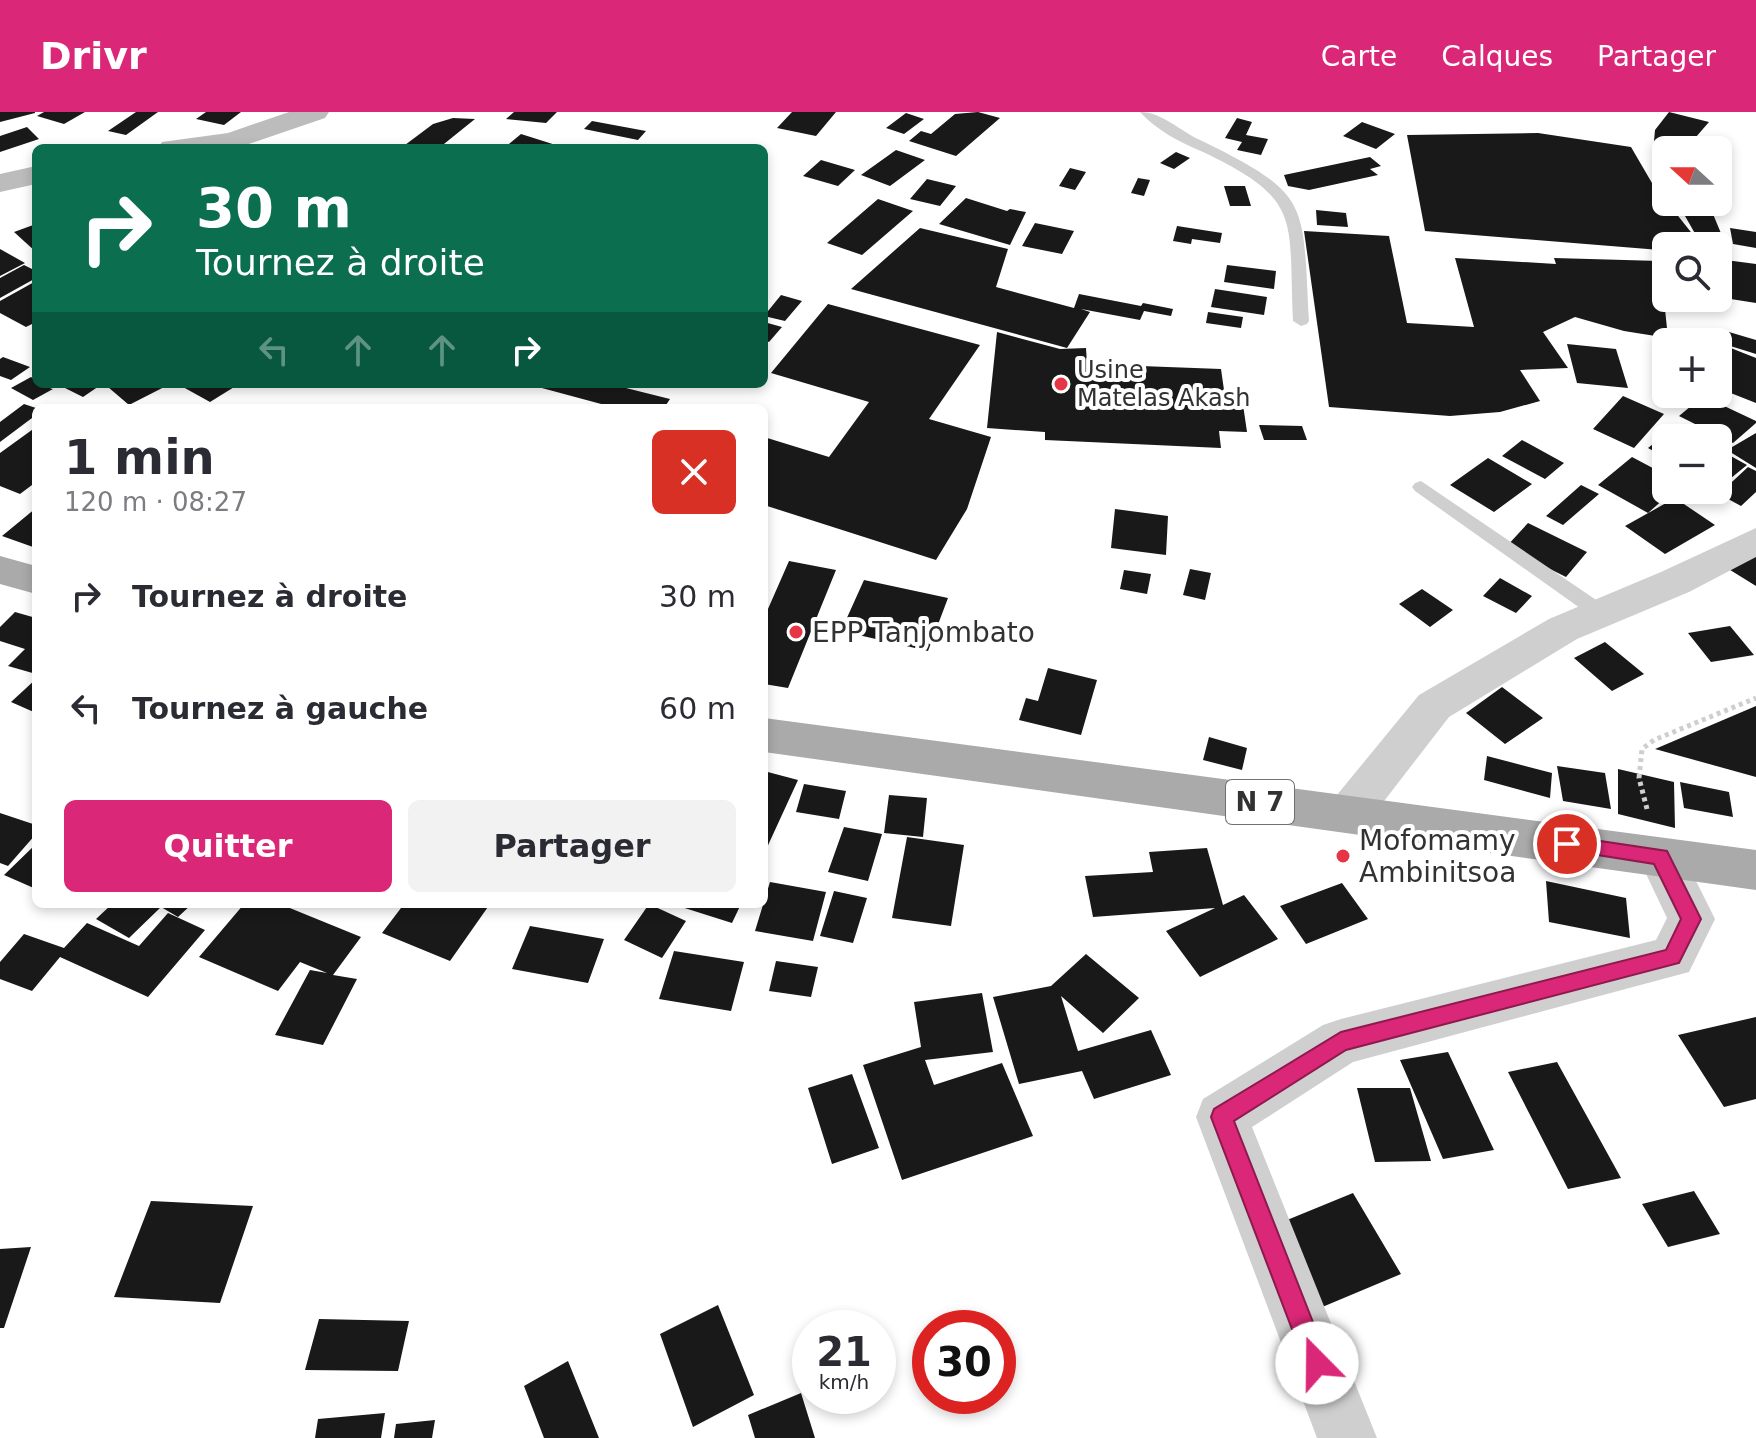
<!DOCTYPE html>
<html lang="fr">
<meta charset="utf-8">
<style>
:root{--surface:#fff;--page:#f2f2f3;--text:#2b2b33;--muted:#7c7c81;--accent:#db2777}
body{margin:0;font-family:"DejaVu Sans",sans-serif;background:var(--page);color:var(--text);height:100vh;display:flex;flex-direction:column;font-size:30px;white-space:nowrap}
*{box-sizing:border-box;margin:0}
p{font-size:26px;color:var(--muted)}
.icon{flex:none;width:44px;height:44px;fill:none;stroke:currentColor;stroke-width:2;stroke-linecap:round;stroke-linejoin:round}
.map{position:relative;flex:1;overflow:hidden}
.details{position:absolute;left:32px;top:292px;width:736px;height:504px;display:flex;flex-direction:column;background:var(--surface);border-radius:12px;box-shadow:0 4px 12px #0003}
.details>*{flex:none}
.top-card{position:absolute;left:32px;top:32px;width:736px;height:244px;border-radius:12px;box-shadow:0 4px 12px #0003;background:#0b6e4f;color:#fff;overflow:hidden}
.needle{width:52px;rotate:291deg}
.buttons{position:absolute;left:1652px;top:24px;display:grid;gap:16px}
.buttons a{display:grid;place-items:center;width:80px;height:80px;border-radius:12px;background:var(--surface);box-shadow:0 4px 12px #0003;font-size:40px}
.speed{position:absolute;left:792px;top:1198px;display:flex;gap:16px;font-size:40px;font-weight:700;text-align:center}
.speed>*{display:grid;place-content:center;width:104px;height:104px;border-radius:50%;background:var(--surface);box-shadow:0 4px 12px #0003;line-height:1}
.speed small{font-size:20px;font-weight:400}
.speed .limit{border:12px solid #d22;background:#fff;color:#111}
.pin{position:absolute;display:grid;place-items:center;width:68px;height:68px;color:#fff;margin:-34px;border:4px solid #fff;border-radius:50%;box-shadow:0 2px 8px #0007}
.me{position:absolute;width:88px;margin:-44px;rotate:338deg;stroke-linejoin:round;filter:drop-shadow(0 0 6px #0008)}
.turn{display:flex;align-items:center;gap:28px;height:168px;padding:0 32px;font-size:36px}
.turn .icon{width:104px;height:104px;stroke-width:2.5}
.turn b{display:block;font-size:56px;line-height:68px}
.lanes{display:flex;align-items:center;height:76px;padding:0 32px;background:#0003;justify-content:center;gap:40px;direction:ltr}
.lanes .off{opacity:.35}
.round{display:grid;place-items:center;flex:none;width:84px;height:84px;border-radius:12px;background:var(--page)}
.summary{display:flex;align-items:center;justify-content:space-between;height:136px;padding:0 32px}
h1{font-size:48px;font-weight:800;line-height:60px}
.cta{display:flex;gap:16px;margin-top:auto;padding:16px 32px}
.cta a{flex:1;height:92px;border-radius:12px;background:var(--accent);color:#fff;font-size:32px;font-weight:800;line-height:92px;text-align:center}
.cta a+a{background:var(--page);color:var(--text)}
ul{padding:0;list-style:none}
li{display:flex;align-items:center;gap:24px;height:112px;padding:0 32px}
li div{flex:1}
li b{display:block;font-size:30px}
li em{font-style:normal}
header{display:flex;align-items:center;gap:48px;box-sizing:border-box;height:112px;padding:0 40px;background:var(--accent);color:#fff}
header strong{font-size:38px}
nav{display:flex;gap:44px;margin-inline-start:auto;font-size:28px}
.map>svg:first-child{display:block}
.building{fill:#191919}
.lines{fill:none;stroke-linecap:round;stroke-linejoin:round}
.path{stroke:#cfcfcf;stroke-width:5;stroke-dasharray:4 4;stroke-linecap:butt}
.lane{fill:#cfcfcf;fill-rule:evenodd}
.street{fill:#cfcfcf;fill-rule:evenodd}
.secondary{fill:#bcbcbc;fill-rule:evenodd}
.primary{fill:#aaa;fill-rule:evenodd}
.route{fill:#db2777;stroke:#8e194d;stroke-width:2}
.poi-dot{fill:#e63646;stroke:#fff;stroke-width:3}
.labels{text-anchor:middle;stroke-width:8;stroke-linejoin:round;paint-order:stroke}
.far-poi-label{font-size:24px;fill:#323232;stroke:#fff;text-anchor:start}
.shield{fill:#fff;stroke:#707070;stroke-width:2}
.shield-label{font-size:26px;font-weight:bold;fill:#323232}
.poi-label{font-size:28px;fill:#323232;stroke:#fff;text-anchor:start}
</style>
<header>
<strong>Drivr</strong>
<nav><a>Carte</a><a>Calques</a><a>Partager</a></nav>
</header>
<div class="map">
<svg width="1756" height="1326" viewBox="0 0 1756 1326">
<rect width="100%" height="100%" fill="#fff"/>
<!-- building -->
<path class="building" d="M0,0H35V1L0,10Z
M44,0H85L64,12L37,4Z
M136,0H158L126,23L108,19Z
M206,0H241L224,13L196,7Z
M514,0H557L546,11L506,7Z
M792,0H836L816,24L777,16Z
M978,0L1000,6L956,44L909,29L921,19L931,22L955,2Z
M1669,0L1709,10L1696,25L1695,38H1666V43L1653,40L1655,18Z
M906,1L924,7L904,22L886,16Z
M453,6L475,7L439,36H401L433,12Z
M1237,6L1252,10L1246,23L1268,27L1261,43L1237,38L1242,30L1225,26Z
M592,9L646,19L638,28L584,17Z
M1362,10L1395,22L1376,37L1343,24Z
M27,15L39,27L0,40V24Z
M1538,21L1631,35L1652,71L1694,124L1660,138L1425,119L1407,23Z
M521,22L562,35V36H504Z
M896,38L925,48L890,74L861,63Z
M1176,40L1190,46L1174,57L1160,51Z
M1370,45L1381,54L1370,57L1378,63L1309,78L1288,74L1284,63Z
M821,48L855,58L838,74L803,64Z
M1070,56L1086,60L1075,78L1059,74Z
M1138,66L1150,68L1144,84L1131,81Z
M927,67L956,74L940,94L910,87Z
M1224,74H1245L1251,94H1230Z
M966,86L1007,99L1010,97L1026,100L1010,133L939,112Z
M878,87L913,99L862,143L827,131Z
M1677,90H1708L1730,143L1718,142V134H1693L1692,130L1697,125Z
M1316,98L1346,101L1348,115L1317,113Z
M1035,111L1074,119L1062,142L1022,134Z
M36,112V140L14,120Z
M1177,114L1222,121L1220,131L1192,127L1191,132L1173,129Z
M920,116L1008,137L996,175L1074,196L1079,182L1141,194L1143,191L1173,197L1171,204L1144,199L1140,208L1081,197L1090,200L1067,236L851,177Z
M1730,116L1756,120V136L1733,132Z
M1304,119L1389,124L1407,211L1474,215L1455,146L1556,152L1554,146L1660,149L1668,226L1624,219L1575,205L1543,220L1568,256L1520,258L1540,289L1500,300L1450,304L1329,295Z
M0,137L25,151L0,164Z
M1718,147L1756,152V191L1718,185Z
M24,153L36,159V166L0,186V166Z
M1227,153L1276,159L1274,177L1224,170Z
M36,169V210L26,215L0,201V189Z
M1215,177L1267,185L1264,203L1211,195Z
M781,183L802,189L785,209L764,204Z
M1683,186H1716L1718,200L1685,195Z
M828,192L980,233L929,307L991,325L967,397L936,448L764,393V325L829,345L869,290L771,261Z
M1208,200L1243,205L1241,216L1206,211Z
M764,210L782,215L769,230L764,228Z
M997,220L1060,237L1086,236L1087,252L1221,257L1224,278L1241,279L1247,320L1219,319L1221,336L1045,328V320L987,316Z
M1729,220L1756,228V242L1724,232Z
M1718,231L1756,246V291L1718,276Z
M1567,232L1616,237L1628,276L1577,271Z
M3,245L30,255L11,268L0,264V247Z
M31,265L36,268V272L53,277L33,288L11,276Z
M64,272H102L83,285L61,274Z
M114,272H170L129,293L108,275Z
M188,272H239L210,290L183,275Z
M527,272H610L670,287L664,296H616Z
M1623,284L1664,302L1634,336L1593,317Z
M1703,284L1756,309V311L1733,331L1679,304Z
M24,292L36,296V303L0,330V310Z
M1259,313L1302,314L1307,328H1264Z
M1676,314L1697,326H1666V346L1648,336Z
M36,315V370L20,382L0,374V341Z
M1756,321V356L1727,338Z
M1522,328L1564,351L1545,367L1502,344Z
M1718,337L1747,353L1720,375L1718,374Z
M1632,345L1666,363V378H1674L1648,401L1598,373Z
M1488,346L1532,372L1494,400L1450,373Z
M1748,355L1756,359V380L1741,394L1719,382Z
M1581,373L1599,382L1563,413L1546,404Z
M1675,386L1715,413L1665,442L1625,414Z
M36,396V433L33,435L2,424Z
M1115,397L1168,404L1166,443L1111,436Z
M1528,411L1587,440L1566,465L1506,435Z
M1756,432V474L1714,448Z
M789,449L836,458L788,576L764,572V506Z
M1190,457L1211,461L1205,488L1183,483Z
M1124,458L1151,462L1147,482L1120,477Z
M1500,466L1532,484L1516,501L1483,484Z
M864,468L948,486L928,539L841,519Z
M1422,477L1453,498L1430,515L1399,492Z
M15,500L36,506V562L8,554L25,537L0,529V515Z
M1730,514L1754,543L1711,550L1688,521Z
M1605,530L1644,562L1612,579L1574,546Z
M1048,556L1097,568L1081,623L1019,608L1026,586L1038,589Z
M36,567V601L11,590Z
M1502,575L1543,606L1505,632L1466,601Z
M1756,594V665L1655,637Z
M1209,625L1247,636L1242,658L1203,648Z
M1487,644L1552,661L1550,686L1484,668Z
M1557,654L1605,661L1611,697L1563,689Z
M1618,657L1674,670L1675,716L1618,702Z
M764,659L798,668L764,742Z
M1680,670L1729,680L1733,705L1684,696Z
M804,672L846,679L839,707L796,700Z
M889,683L927,686L923,725L884,721Z
M0,701L36,713V722L8,754L0,751Z
M844,715L882,722L868,769L828,760Z
M907,725L964,733L951,814L892,806Z
M36,732V777L4,763Z
M1207,736L1223,793L1244,783L1278,827L1200,865L1166,819L1215,796L1093,805L1085,764L1153,760L1149,740Z
M1546,769L1626,786L1630,826L1549,810Z
M770,770L826,780L813,829L755,819Z
M1342,771L1368,807L1306,832L1280,794Z
M834,779L867,786L853,831L820,824Z
M112,792H192L178,805L161,795L129,826L96,807Z
M244,792H280L361,825L333,863L357,867L323,933L275,923L310,858L327,861L300,850L278,879L199,845Z
M404,792H490L450,849L382,821Z
M649,792L686,809L662,846L624,828Z
M672,792H741L732,811Z
M168,801L205,818L148,885L60,845L32,879L0,867V850L24,822L64,836L87,811L139,834Z
M530,814L604,827L588,871L512,857Z
M674,839L744,850L731,899L659,887Z
M1086,842L1139,886L1103,921L1061,884L1078,939L1151,918L1171,963L1094,987L1082,959L1019,972L993,885L1051,874Z
M776,849L818,855L811,885L769,879Z
M982,881L993,940L925,948L934,973L1002,951L1033,1024L902,1068L863,953L921,935L914,890Z
M1756,905V987L1724,995L1678,923Z
M1448,940L1494,1038L1443,1047L1400,948Z
M1557,950L1621,1066L1568,1077L1508,960Z
M852,962L879,1036L832,1052L808,976Z
M1357,976H1410L1431,1049L1375,1050Z
M1694,1079L1720,1122L1668,1135L1642,1092Z
M1353,1081L1401,1162L1308,1201L1263,1118Z
M151,1089L253,1094L220,1191L114,1185Z
M31,1135L4,1216H0V1137Z
M718,1193L754,1283L693,1315L660,1222Z
M319,1207L409,1209L398,1259L305,1258Z
M568,1249L599,1326H544L524,1274Z
M801,1281L815,1326H755L748,1303Z
M385,1301L381,1326H315L318,1307Z
M435,1308L432,1326H394L396,1312Z"/>
<g class="lines">
<!-- path -->
<path class="path" d="M1647,697L1639,666L1642,637L1654,628L1756,586"/>
<!-- lane -->
<path class="lane" d="M1140,0C1162,0 1180,19 1200,28C1313,83 1302,90 1309,209L1307,212L1301,214L1293,209C1288,107 1304,88 1203,40C1180,30 1157,19 1140,0Z
M1421,369L1608,496L1611,501L1608,506H1594L1415,379L1412,375L1415,371Z"/>
<!-- street -->
<path class="street" d="M1756,416V445L1689,480L1577,527L1449,605L1364,715L1348,720L1332,715L1326,702L1332,689L1419,583L1549,507L1661,460Z
M1661,726L1677,731L1715,807L1689,860L1353,950L1252,1015L1377,1326H1317L1196,1005L1203,987L1323,913L1341,907L1656,828L1667,806L1638,745L1645,731Z"/>
<!-- secondary -->
<path class="secondary" d="M289,0H329L325,6L237,36H158L162,30L228,21Z
M36,54V72L0,80V62Z"/>
<!-- primary -->
<path class="primary" d="M0,444L36,454V482L0,472Z
M764,606L1756,738V778L764,640Z"/>
</g>
<!-- route -->
<path class="route" d="M1567,724L1667,739L1701,807L1679,851L1346,938L1234,1009L1329,1251L1326,1259L1317,1263L1308,1259L1211,1005L1214,997L1341,920L1666,838L1681,807L1654,752L1560,737L1557,732L1560,726Z"/>
<!-- markers -->
<g class="poi-dot">
<circle cx="1061" cy="272" r="8"/>
<circle cx="796" cy="520" r="8"/>
<circle cx="1343" cy="744" r="8"/>
</g>
<g class="labels">
<!-- far-poi labels -->
<g class="far-poi-label">
<text x="1077" y="266">Usine<tspan x="1077" dy="28">Matelas Akash</tspan></text>
</g>
<!-- shield labels -->
<rect class="shield" x="1226" y="668" width="68" height="44" rx="6"/>
<g class="shield-label">
<text x="1260" y="699">N 7</text>
</g>
<!-- poi labels -->
<g class="poi-label">
<text x="812" y="530">EPP Tanjombato</text>
<text x="1359" y="738">Mofomamy<tspan x="1359" dy="32">Ambinitsoa</tspan></text>
</g>
</g>
</svg>
<div class="buttons">
<a><svg class="needle" viewBox="-14 -14 28 28"><path d="M0-13l5 13h-10z" fill="#e53935"/><path d="M0 13l5-13h-10z" fill="#7c7c81"/></svg></a>
<a><svg class="icon" aria-label="search" viewBox="0 0 24 24"><circle cx="10" cy="10" r="6"/><path d="M15 15l6 6"/></svg></a>
<a>+</a>
<a>−</a>
</div>
<div class="speed"><div>21<small>km/h</small></div><div class="limit">30</div></div>
<div class="pin" style="left:1567px;top:732px;background:#d93025"><svg class="icon" aria-label="arrive" viewBox="0 0 24 24"><path d="M6 21V4h12l-3 4 3 4H6"/></svg></div>
<svg class="me" style="left:1317px;top:1251px" viewBox="-20 -20 40 40"><circle r="19" fill="#fff"/><path d="M0-13L10 11 0 6-10 11z" fill="#db2777"/></svg>
<div class="top-card">
<div class="turn"><svg class="icon" aria-label="right" viewBox="0 0 24 24"><path d="M7 20v-9h11M14 6l5 5-5 5"/></svg><div><b>30 m</b>Tournez à droite</div></div>
<div class="lanes"><svg class="icon off" aria-label="left" viewBox="0 0 24 24"><path d="M17 20v-9H6M10 6l-5 5 5 5"/></svg><svg class="icon off" aria-label="ahead" viewBox="0 0 24 24"><path d="M12 20V5M6 11l6-6 6 6"/></svg><svg class="icon off" aria-label="ahead" viewBox="0 0 24 24"><path d="M12 20V5M6 11l6-6 6 6"/></svg><svg class="icon" aria-label="right" viewBox="0 0 24 24"><path d="M7 20v-9h11M14 6l5 5-5 5"/></svg></div>
</div>
<section class="details">
<div class="summary"><div><h1>1 min</h1><p>120 m · 08:27</p></div><a class="round" style="background:#d93025;color:#fff"><svg class="icon" aria-label="close" viewBox="0 0 24 24"><path d="M6 6l12 12M18 6L6 18"/></svg></a></div>
<ul>
<li><svg class="icon" aria-label="right" viewBox="0 0 24 24"><path d="M7 20v-9h11M14 6l5 5-5 5"/></svg><div><b>Tournez à droite</b></div><em>30 m</em></li>
<li><svg class="icon" aria-label="left" viewBox="0 0 24 24"><path d="M17 20v-9H6M10 6l-5 5 5 5"/></svg><div><b>Tournez à gauche</b></div><em>60 m</em></li>
</ul>
<div class="cta"><a>Quitter</a><a>Partager</a></div>
</section>
</div>
